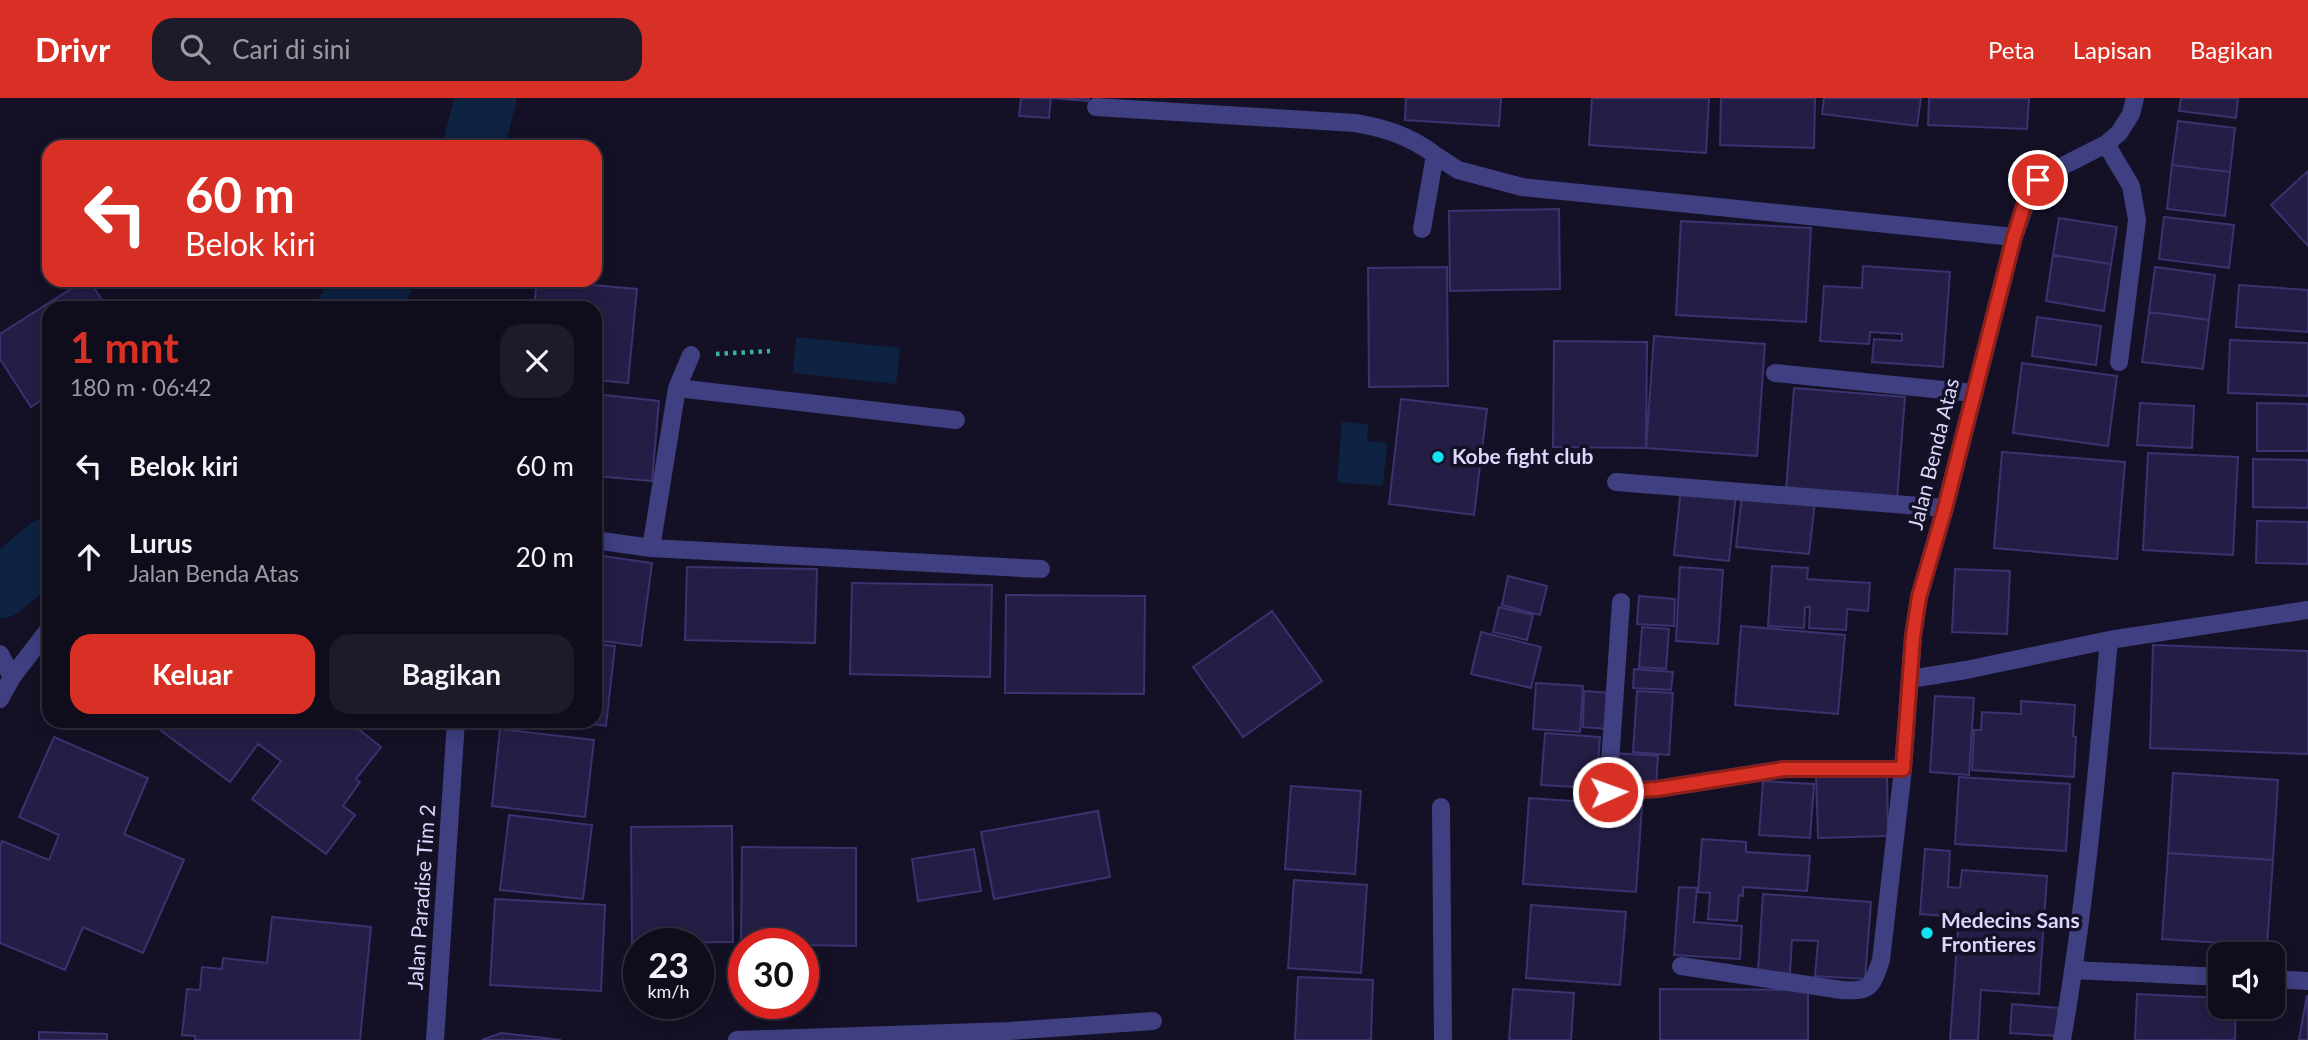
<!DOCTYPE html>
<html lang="id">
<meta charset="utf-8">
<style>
:root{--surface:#0f0d1c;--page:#1d1b29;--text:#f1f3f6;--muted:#9b9ca3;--line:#2f2d3b;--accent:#d93025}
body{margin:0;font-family:Lato,sans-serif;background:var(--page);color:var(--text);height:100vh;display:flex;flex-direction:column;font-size:26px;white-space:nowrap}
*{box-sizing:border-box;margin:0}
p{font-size:23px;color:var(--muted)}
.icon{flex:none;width:38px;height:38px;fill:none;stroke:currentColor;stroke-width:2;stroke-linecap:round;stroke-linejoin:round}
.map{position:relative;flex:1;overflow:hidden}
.sheet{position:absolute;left:42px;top:203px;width:560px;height:427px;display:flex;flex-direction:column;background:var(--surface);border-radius:21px;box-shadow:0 4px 18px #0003,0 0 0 2px var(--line)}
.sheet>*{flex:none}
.hud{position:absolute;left:42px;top:42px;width:560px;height:147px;border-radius:21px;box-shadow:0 4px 18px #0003,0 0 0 2px var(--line);background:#d93025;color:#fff;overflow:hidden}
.fabs{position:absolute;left:2208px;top:844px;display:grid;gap:14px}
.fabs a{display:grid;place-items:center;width:77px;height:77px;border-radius:14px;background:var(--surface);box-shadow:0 4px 18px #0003,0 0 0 2px var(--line);font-size:35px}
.speed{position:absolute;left:623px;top:830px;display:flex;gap:14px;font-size:35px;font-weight:700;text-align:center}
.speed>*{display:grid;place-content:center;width:91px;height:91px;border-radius:50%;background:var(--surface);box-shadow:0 4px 18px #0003,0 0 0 2px var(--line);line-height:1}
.speed small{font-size:18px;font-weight:400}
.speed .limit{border:10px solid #d22;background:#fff;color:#111}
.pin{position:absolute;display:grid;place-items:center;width:60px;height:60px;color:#fff;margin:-30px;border:4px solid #fff;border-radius:50%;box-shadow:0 2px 7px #0007}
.me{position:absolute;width:77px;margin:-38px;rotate:88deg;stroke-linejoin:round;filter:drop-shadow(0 0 5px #0008)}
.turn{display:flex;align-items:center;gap:24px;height:147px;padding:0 28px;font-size:32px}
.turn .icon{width:91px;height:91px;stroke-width:2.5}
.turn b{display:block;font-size:49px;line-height:60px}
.round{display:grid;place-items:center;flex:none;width:74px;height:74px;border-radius:21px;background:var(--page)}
.summary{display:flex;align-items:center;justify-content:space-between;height:119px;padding:0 28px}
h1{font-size:42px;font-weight:700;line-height:52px;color:var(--accent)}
.cta{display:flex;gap:14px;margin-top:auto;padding:14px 28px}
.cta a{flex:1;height:80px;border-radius:21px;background:var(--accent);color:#fff;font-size:28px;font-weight:700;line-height:80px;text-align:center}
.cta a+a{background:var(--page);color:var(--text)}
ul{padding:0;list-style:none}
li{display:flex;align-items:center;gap:21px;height:91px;padding:0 28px}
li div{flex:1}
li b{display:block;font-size:26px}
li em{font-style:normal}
header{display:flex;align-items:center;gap:42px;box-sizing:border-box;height:98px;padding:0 35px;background:var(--accent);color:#fff}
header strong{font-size:33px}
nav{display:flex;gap:38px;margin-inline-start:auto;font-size:24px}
.search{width:490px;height:63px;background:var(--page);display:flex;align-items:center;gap:18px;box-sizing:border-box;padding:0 24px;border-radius:21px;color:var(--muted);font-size:26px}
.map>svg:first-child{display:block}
.water{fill:#0e2342}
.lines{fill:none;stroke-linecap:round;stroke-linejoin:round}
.river{stroke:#0e2342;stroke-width:61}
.building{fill:#241e46;stroke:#3b3270;stroke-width:2}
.path{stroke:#37b2a5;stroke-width:4.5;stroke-dasharray:3.5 5;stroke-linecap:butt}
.minor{stroke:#3f3f82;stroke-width:18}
.route-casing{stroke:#8d1f18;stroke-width:18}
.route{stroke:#d93025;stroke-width:12}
.poi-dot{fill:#10e4f1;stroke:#141126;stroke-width:2.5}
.labels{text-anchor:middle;stroke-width:7;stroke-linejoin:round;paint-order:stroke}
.street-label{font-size:21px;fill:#dbd8fd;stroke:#141126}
.poi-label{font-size:21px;font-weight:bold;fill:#dbd8fd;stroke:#141126;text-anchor:start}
</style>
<header>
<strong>Drivr</strong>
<div class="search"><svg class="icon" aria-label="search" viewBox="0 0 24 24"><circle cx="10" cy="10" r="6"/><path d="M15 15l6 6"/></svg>Cari di sini</div>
<nav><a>Peta</a><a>Lapisan</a><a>Bagikan</a></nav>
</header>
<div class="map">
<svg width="2308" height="942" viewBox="0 0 2308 942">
<rect width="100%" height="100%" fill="#141126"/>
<!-- water -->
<path class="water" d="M796,239L900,250L896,286L793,275Z
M1342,324L1368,326L1367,343L1387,345L1383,388L1337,384Z"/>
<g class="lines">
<!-- river -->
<path class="river" d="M473,49L486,0
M348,210L383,182
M0,490L49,450"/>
</g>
<!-- building -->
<path class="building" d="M1021,0H1051L1049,20L1019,18Z
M1052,0H1089L1088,3Z
M1406,0H1501L1499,28L1405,22Z
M1592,0H1709L1706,55L1589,47Z
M1721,0H1815L1814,50L1720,47Z
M1824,0H1921L1917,28L1822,16Z
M1929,0H2029L2027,31L1928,27Z
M2181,0H2238L2236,20L2179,13Z
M2178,23L2235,30L2230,74L2172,67Z
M2172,67L2230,74L2225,118L2167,111Z
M2308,73V148L2271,107Z
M1559,111L1560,191L1450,193L1449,113Z
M2164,119L2234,127L2229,170L2159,161Z
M2059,120L2117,129L2111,166L2053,157Z
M1681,123L1811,130L1806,224L1676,217Z
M2053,157L2111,166L2104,213L2046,203Z
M1863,168L1950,174L1943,269L1872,264L1874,241L1902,243V236L1870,234L1869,246L1820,243L1824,188L1862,190Z
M1447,169L1448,288L1369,289L1368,170Z
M2155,169L2215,177L2209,222L2149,214Z
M85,182H89L107,210H49V297L31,309L0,261V236Z
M537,182L637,191L628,285L595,282V210H534Z
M2239,187L2308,192V234L2236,229Z
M2149,214L2209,222L2203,271L2142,264Z
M2037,219L2101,228L2096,267L2032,258Z
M1654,238L1765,246L1757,358L1646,350Z
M2230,242L2308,245V298L2228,295Z
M1554,243L1647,244L1646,350L1553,349Z
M2022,265L2117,278L2108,348L2013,335Z
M1794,290L1905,299L1897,401L1786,392Z
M595,296L659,303L652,383L595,378Z
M1401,301L1487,311L1474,417L1389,406Z
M2140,305L2194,308L2192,350L2137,347Z
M2257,305L2308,306V353H2257Z
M2002,354L2125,364L2117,461L1994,450Z
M2148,355L2238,359L2233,457L2143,452Z
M2253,361L2308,362V410L2253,409Z
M1681,390L1736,396L1729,463L1674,457Z
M1742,397L1815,404L1809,456L1736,449Z
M2257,423L2308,424V466L2256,465Z
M595,457L652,465L641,548L595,542Z
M1772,468L1808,470L1807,481L1870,485L1868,513L1847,511L1846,532L1809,530L1810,509H1805L1804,530L1768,528Z
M687,469L817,471L815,545L685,542Z
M1680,469L1723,472L1718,546L1676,543Z
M1955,471L2010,473L2007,536L1952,534Z
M1508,478L1547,488L1540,517L1502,507Z
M852,485L992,487L990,579L850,576Z
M1006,497L1145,498L1144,596L1005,595Z
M1639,498L1675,501L1674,528L1637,526Z
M1499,509L1533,517L1527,542L1493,534Z
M1272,513L1322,583L1243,639L1193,569Z
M1741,528L1845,537L1838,616L1735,607Z
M1642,529L1669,531L1666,571L1639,569Z
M1481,534L1541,549L1531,590L1471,576Z
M595,546L615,548L606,628L566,623H595Z
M2153,547L2308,553V656L2150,650Z
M1634,571L1673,574L1671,592L1633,590Z
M1536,585L1583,588L1580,634L1533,631Z
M1584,593L1611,595L1608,631L1583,629Z
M1637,593L1673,595L1669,657L1633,654Z
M1935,598L1974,600L1969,677L1930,674Z
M2021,603L2075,607L2073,638L2076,639L2074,679L1972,672L1974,632H1981L1982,614L2021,616Z
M148,623H363L357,630L381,649L356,681L360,684L343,708L355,717L326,756L252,701L281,663L258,646L230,684Z
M500,631L594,642L585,719L492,708Z
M1545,635L1600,639L1596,690L1541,687Z
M54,639L148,680L124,736L184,762L143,855L83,829L65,872L0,845V748L2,743L49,762L59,737L19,719Z
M1613,655L1658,658L1656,687L1611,684Z
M2173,675L2278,682L2273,762L2168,755Z
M1887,676L1888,738L1818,740L1816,678Z
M1959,679L2070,686L2066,753L1955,746Z
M1763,683L1814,686L1810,740L1759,737Z
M1291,688L1361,693L1355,776L1285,771Z
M1529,700L1642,708L1636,794L1523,786Z
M1098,713L1110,779L994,801L981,734Z
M509,717L592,727L583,801L500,792Z
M732,728L733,844L632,845L631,729Z
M1702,741L1746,744V754L1810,758L1807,793L1743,789V798L1739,797L1737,823L1708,821L1710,795L1698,794Z
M742,749L856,750V848L803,847V845L741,847Z
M974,751L981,793L918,803L912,761Z
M1925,751L1950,753L1948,789L1960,790L1962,772L2047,778L2039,896L1981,892L1978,942H1950L1959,819L1920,816Z
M2168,755L2273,762L2267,848L2162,841Z
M1294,782L1367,787L1361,875L1288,870Z
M1679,789L1697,790L1694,824L1742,828L1740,861L1674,857Z
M1763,796L1871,804L1865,881L1815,878L1818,843L1792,842L1790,876L1758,873Z
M495,801L605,807L601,893L490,887Z
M1531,807L1626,814L1620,887L1526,880Z
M272,819L371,829L360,942H195V938L182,937L187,891L200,892L202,869L222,871L223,860L267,865Z
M1298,879L1373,882L1371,942H1295Z
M1513,891L1574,895L1571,942H1509Z
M1660,891L1808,892V942H1660Z
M2137,896L2221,900V908H2236L2235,942H2135Z
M2307,897L2308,942H2299Z
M2012,906L2059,910L2057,938L2010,935Z
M39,934L107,936V942H39Z
M501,935L561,942H482Z"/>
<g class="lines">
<!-- path -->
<path class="path" d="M716,256L770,253"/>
<!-- minor -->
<path class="minor" d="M1096,9L1355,25C1385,30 1410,38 1435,57
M2106,46L2131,88L2137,122L2119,264
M1422,131L1435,57L1458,72L1522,89L2014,139
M1775,275L1973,295
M677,290L956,322
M1616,384L1945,410
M595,442L651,450L1041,471
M651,450L677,290L691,257
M1621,504L1608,694L1657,691L1784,671H1903
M0,556L12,579
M1910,581L1966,572L2109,542L2308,512
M0,601L12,579L49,531
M1441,709L1443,942
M1681,868L1842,892C1871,894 1872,888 1881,862L1903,671L1913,538L1919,499L1945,410L2014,139L2032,88L2045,77L2106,46L2119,35L2131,16L2135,0
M2074,872L2221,879
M2273,881L2308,883
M435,942L456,623
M737,942L1009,933L1153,923
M2062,942C2085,810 2097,676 2109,542"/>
</g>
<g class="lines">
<defs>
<path id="route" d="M1608,694L1657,691L1784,671H1903L1913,538L1919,499L1945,410L2014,139L2029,92L2038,82"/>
</defs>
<!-- route casing -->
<use href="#route" class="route-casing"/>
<!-- route -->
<use href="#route" class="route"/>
</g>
<!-- markers -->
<g class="poi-dot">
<circle cx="1438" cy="359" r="7"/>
<circle cx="1927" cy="835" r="7"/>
</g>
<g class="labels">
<!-- street labels -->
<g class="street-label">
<text transform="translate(1934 356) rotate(-76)" y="7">Jalan Benda Atas</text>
<text transform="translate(422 799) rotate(-86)" y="7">Jalan Paradise Tim 2</text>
</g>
<!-- poi labels -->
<g class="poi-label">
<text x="1452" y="366">Kobe fight club</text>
<text x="1941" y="830">Medecins Sans<tspan x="1941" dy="24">Frontieres</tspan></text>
</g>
</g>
</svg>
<div class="fabs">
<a><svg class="icon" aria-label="sound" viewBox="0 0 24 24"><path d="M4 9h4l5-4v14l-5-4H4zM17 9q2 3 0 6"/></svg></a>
</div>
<div class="speed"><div>23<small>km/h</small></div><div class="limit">30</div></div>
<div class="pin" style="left:2038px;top:82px;background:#d93025"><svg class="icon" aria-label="arrive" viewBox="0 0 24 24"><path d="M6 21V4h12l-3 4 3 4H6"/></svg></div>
<svg class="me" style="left:1608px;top:694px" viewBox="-20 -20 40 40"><circle r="17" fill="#d93025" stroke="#fff" stroke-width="3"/><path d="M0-11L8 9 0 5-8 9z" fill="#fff"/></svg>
<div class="hud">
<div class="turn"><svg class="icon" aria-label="left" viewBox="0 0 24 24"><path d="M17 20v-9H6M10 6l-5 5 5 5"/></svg><div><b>60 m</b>Belok kiri</div></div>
</div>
<section class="sheet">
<div class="summary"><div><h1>1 mnt</h1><p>180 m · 06:42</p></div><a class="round"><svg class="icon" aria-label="close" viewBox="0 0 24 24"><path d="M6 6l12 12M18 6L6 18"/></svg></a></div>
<ul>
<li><svg class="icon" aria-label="left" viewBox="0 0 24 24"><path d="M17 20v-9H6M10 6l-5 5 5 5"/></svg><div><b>Belok kiri</b></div><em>60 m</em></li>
<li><svg class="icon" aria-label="ahead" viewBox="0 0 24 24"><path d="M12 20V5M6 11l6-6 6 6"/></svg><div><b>Lurus</b><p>Jalan Benda Atas</p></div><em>20 m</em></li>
</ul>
<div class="cta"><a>Keluar</a><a>Bagikan</a></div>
</section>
</div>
